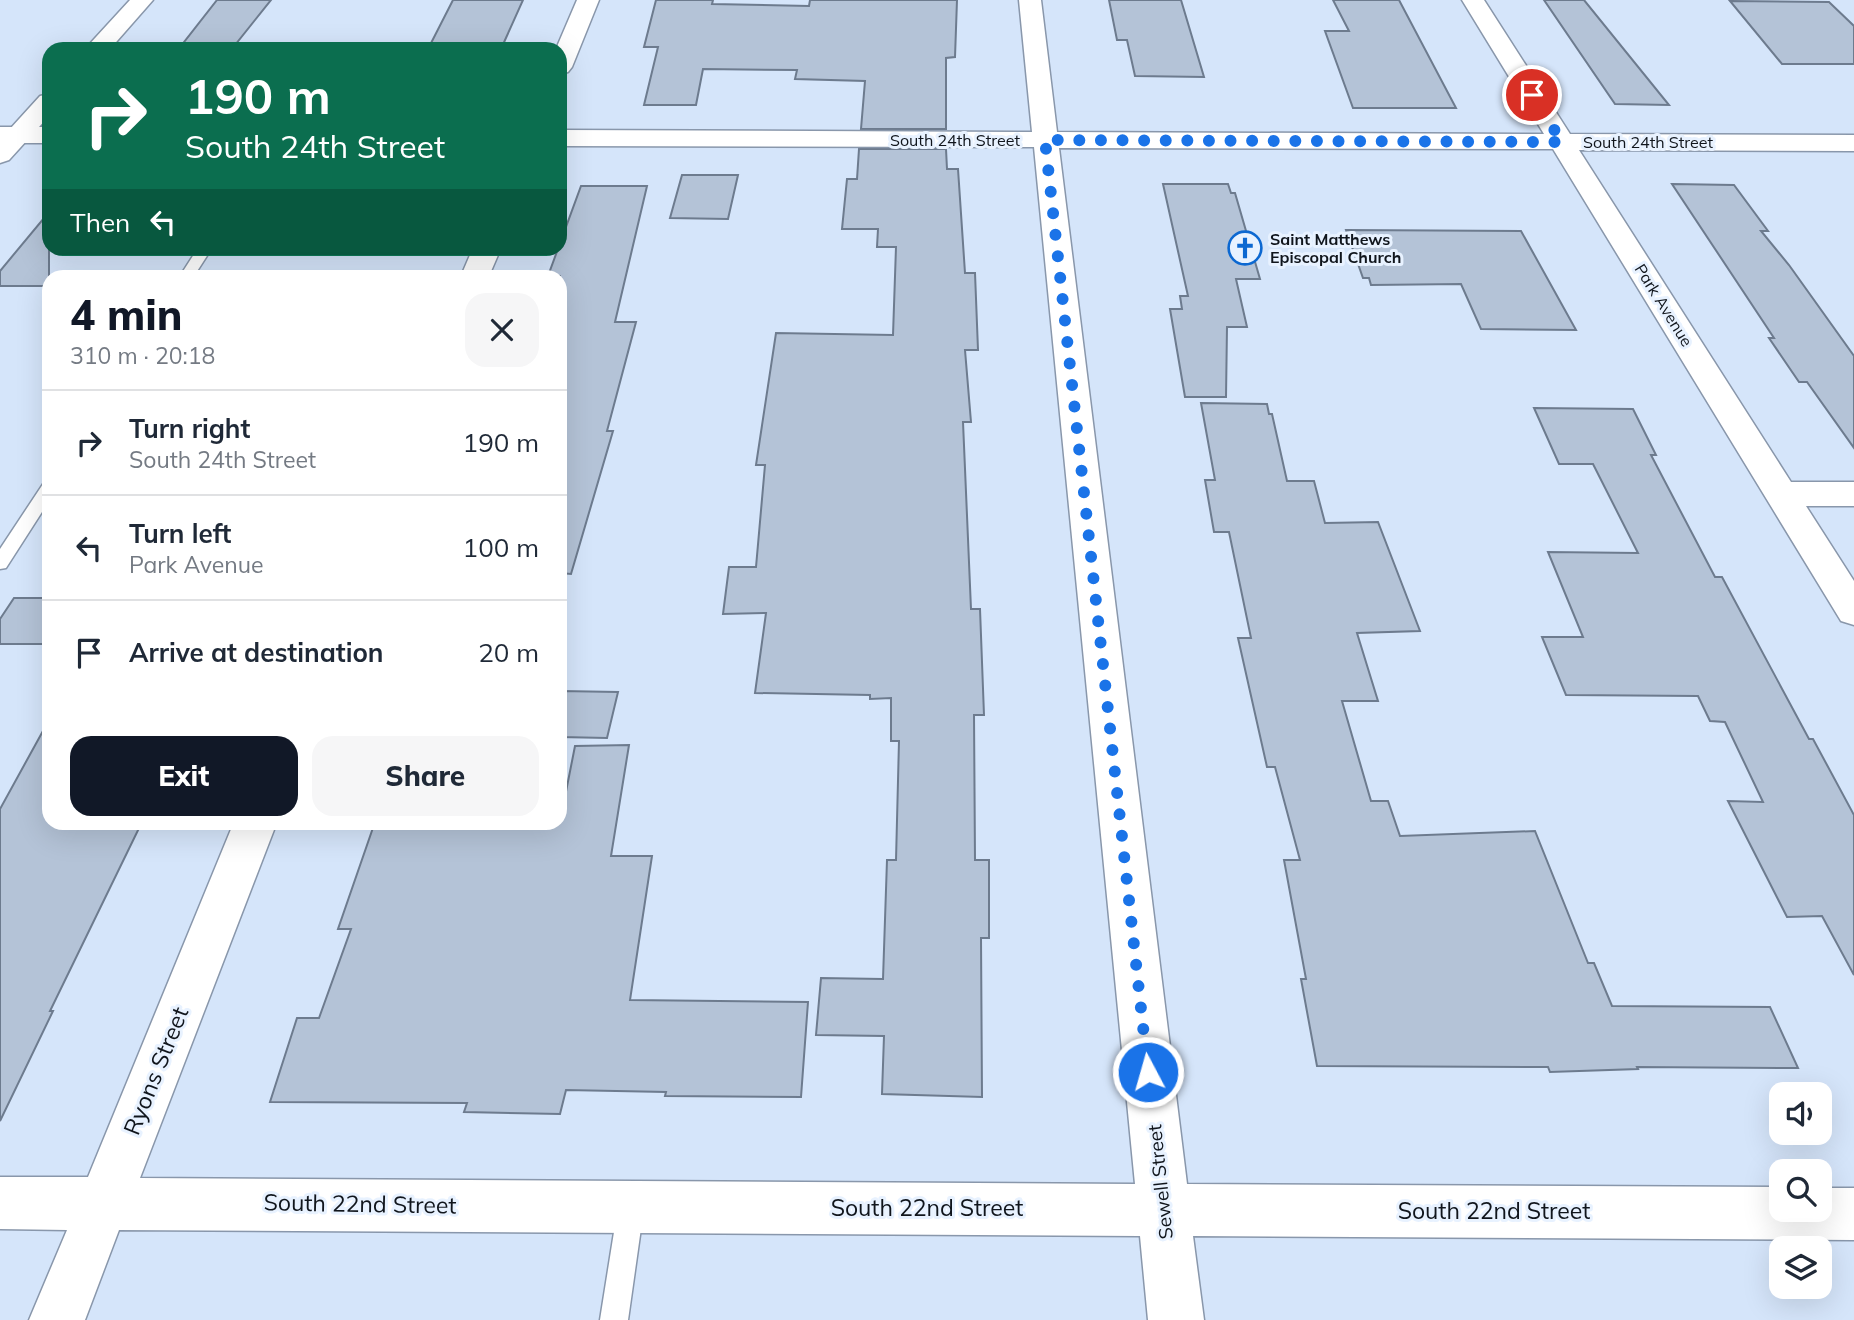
<!DOCTYPE html>
<meta charset="utf-8">
<style>
:root{--surface:#fff;--page:#f6f6f7;--text:#1f2937;--muted:#747a83;--line:#e0e1e3;--accent:#111827}
body{margin:0;font-family:Mulish,sans-serif;background:var(--page);color:var(--text);height:100vh;display:flex;flex-direction:column;font-size:26px;white-space:nowrap}
*{box-sizing:border-box;margin:0}
p{font-size:23px;color:var(--muted)}
.icon{flex:none;width:38px;height:38px;fill:none;stroke:currentColor;stroke-width:2;stroke-linecap:round;stroke-linejoin:round}
.map{position:relative;flex:1;overflow:hidden}
.panel{position:absolute;left:42px;top:270px;width:525px;height:560px;display:flex;flex-direction:column;background:var(--surface);border-radius:21px;box-shadow:0 7px 28px #0002}
.panel>*{flex:none}
.hud{position:absolute;left:42px;top:42px;width:525px;height:214px;border-radius:21px;box-shadow:0 7px 28px #0002;background:#0b6e4f;color:#fff;overflow:hidden}
.buttons{position:absolute;left:1769px;top:1082px;display:grid;gap:14px}
.buttons a{display:grid;place-items:center;width:63px;height:63px;border-radius:14px;background:var(--surface);box-shadow:0 7px 28px #0002;font-size:35px}
.pin{position:absolute;display:grid;place-items:center;width:60px;height:60px;color:#fff;margin:-30px;border:4px solid #fff;border-radius:50%;box-shadow:0 2px 7px #0007}
.me{position:absolute;width:77px;margin:-38px;rotate:354deg;stroke-linejoin:round;filter:drop-shadow(0 0 5px #0008)}
.turn{display:flex;align-items:center;gap:24px;height:147px;padding:0 28px;font-size:32px}
.turn .icon{width:91px;height:91px;stroke-width:2.5}
.turn b{display:block;font-size:49px;line-height:60px}
.then{display:flex;align-items:center;height:66px;padding:0 28px;background:#0003;gap:14px;font-size:26px}
.round{display:grid;place-items:center;flex:none;width:74px;height:74px;border-radius:21px;background:var(--page)}
.headline{display:flex;align-items:center;justify-content:space-between;height:119px;padding:0 28px}
h1{font-size:42px;font-weight:800;line-height:52px;color:var(--accent)}
.action{display:flex;gap:14px;margin-top:auto;padding:14px 28px}
.action a{flex:1;height:80px;border-radius:21px;background:var(--accent);color:#fff;font-size:28px;font-weight:800;line-height:80px;text-align:center}
.action a+a{background:var(--page);color:var(--text)}
ul{padding:0;list-style:none}
li{display:flex;align-items:center;gap:21px;height:105px;padding:0 28px;border-top:2px solid var(--line)}
li div{flex:1}
li b{display:block;font-size:26px}
li em{font-style:normal}
.map>svg:first-child{display:block}
.building{fill:#b4c3d7;stroke:#6d7b8e;stroke-width:2}
.lines{fill:none;stroke-linecap:round;stroke-linejoin:round}
.service-casing{stroke:#8997ab;stroke-width:3}
.minor-casing{stroke:#8997ab;stroke-width:3}
.secondary-casing{stroke:#8997ab;stroke-width:3}
.service{fill:#fff;fill-rule:evenodd}
.minor{fill:#fff;fill-rule:evenodd}
.secondary{fill:#fff;fill-rule:evenodd}
.route{stroke:#1a73e8;stroke-width:12;stroke-dasharray:0 21.6}
.labels{text-anchor:middle;stroke-width:6;stroke-linejoin:round;paint-order:stroke}
.far-street-label{font-size:16px;fill:#10151c;stroke:#e8f2ff}
.far-poi-label{font-size:16px;font-weight:bold;fill:#10151c;stroke:#e8f2ff;text-anchor:start}
.street-label{font-size:19px;fill:#10151c;stroke:#e8f2ff}
.near-street-label{font-size:23px;fill:#10151c;stroke:#e8f2ff}
</style>
<div class="map">
<svg width="1854" height="1320" viewBox="0 0 1854 1320">
<rect width="100%" height="100%" fill="#d5e5fa"/>
<!-- building -->
<path class="building" d="M217,0H271L235,45L181,46Z
M453,0H523L501,49H428Z
M656,0H713L712,4L809,6L810,0H957L955,57L946,58V129H861L865,81L795,79L797,70L703,69L696,105H644L658,47H644Z
M1109,0H1181L1204,77L1135,76L1127,40H1117Z
M1333,0H1399L1456,108H1353L1325,31H1349Z
M1544,0H1584L1669,105L1615,104Z
M1730,1L1829,2L1854,26V64H1782Z
M859,149H946L947,169H958L965,273H975L978,350H965L971,422H963L971,609H980L984,715H974L975,860H989V938H981L982,1097L882,1094L884,1036L816,1035L821,978L883,979L887,860H896L899,741H891V698L870,699V695L755,693L766,613L723,614L729,567H756L765,465H756L776,333L893,335L896,247H877L878,229H842L847,179H857Z
M682,175H738L728,219L670,218Z
M1163,184H1228L1231,193H1235L1260,279H1236L1247,327H1227L1226,397H1185L1170,309H1182L1180,296H1188Z
M1672,184L1734,185L1768,231H1761L1789,265L1854,356V448L1807,382H1799L1769,338H1774Z
M581,186H647L615,322H636L607,431H613L571,574L560,573V276H548Z
M49,212V286H0V271Z
M1346,230L1521,231L1576,330L1481,329L1461,284L1371,285L1369,278H1363Z
M1201,403L1267,404L1269,414H1272L1287,481H1314L1325,523L1378,522L1420,631L1357,633L1378,701H1342L1371,801H1388L1400,836L1535,831L1588,963H1594L1612,1006L1770,1007L1798,1068L1637,1067L1638,1069L1550,1072L1548,1067L1317,1066L1301,979H1306L1284,860H1300L1275,767H1267L1238,638H1251L1229,532H1214L1205,480H1215Z
M1534,408L1633,409L1656,455H1651L1715,577H1722L1809,739H1813L1854,815V975L1822,916L1787,917L1728,801L1763,802L1725,722L1710,721L1698,696L1566,695L1542,637H1583L1548,552L1638,553L1593,464H1559Z
M14,598H49V644H0V619Z
M560,691L618,692L607,738L560,737Z
M49,720V822H142L50,1011H53L0,1121V809Z
M629,745L611,856H652L630,1000L808,1002L801,1097L665,1096L666,1092L566,1090L560,1114L464,1112L467,1103L270,1102L297,1018H319L351,929H338L375,822H560L575,746Z"/>
<g class="lines">
<defs>
<path id="service" d="M198,248H212L194,276H180Z
M49,482V501L6,568L0,569V549L43,484Z
M631,1194L640,1198L644,1207L628,1320H600L618,1207L622,1198Z"/>
<path id="minor" d="M577,0H599L572,67L568,72L560,74V49H556Z
M1019,0H1041L1057,132L1544,134L1462,0H1484L1570,134L1854,135V151L1579,150L1791,482H1854V506H1806L1854,581V625L1841,621L1553,149L1059,148L1187,1184L1782,1187V1209H1820V1188H1854V1240L1193,1236L1204,1320H1148L1140,1236L119,1230L85,1320H29L67,1230L0,1229V1177H88L234,822H277L140,1178L1135,1184L1034,147L560,146V130L1032,132Z
M0,127H49V143H0Z
M473,248H501L489,276H461Z"/>
<path id="secondary" d="M130,0H153L110,49H85Z
M49,94V116L9,160L0,163V140L40,96Z"/>
</defs>
<!-- service casing -->
<use href="#service" class="service-casing"/>
<!-- minor casing -->
<use href="#minor" class="minor-casing"/>
<!-- secondary casing -->
<use href="#secondary" class="secondary-casing"/>
<!-- service -->
<use href="#service" class="service"/>
<!-- minor -->
<use href="#minor" class="minor"/>
<!-- secondary -->
<use href="#secondary" class="secondary"/>
</g>
<g class="lines">
<!-- route -->
<path class="route" d="M1148,1072L1045,140L1562,142L1532,95"/>
</g>
<!-- icons -->
<defs>
<symbol id="church-ring" viewBox="-11 -11 22 22"><circle r="9.5" fill="#e8f2ff" stroke="#0c68d1" stroke-width="1.5"/><path d="M-1.2-6h2.4v3.5h3.3v2.4h-3.3V6h-2.4V-.1h-3.3v-2.4h3.3Z" fill="#0c68d1"/></symbol>
</defs>
<g fill-rule="evenodd">
<use href="#church-ring" x="1226" y="229" width="38" height="38"/>
</g>
<g class="labels">
<!-- far-street labels -->
<g class="far-street-label">
<text x="955" y="146">South 24th Street</text>
<text x="1648" y="148">South 24th Street</text>
<text transform="translate(1664 305) rotate(58)" y="6">Park Avenue</text>
</g>
<!-- far-poi labels -->
<g class="far-poi-label">
<text x="1270" y="245">Saint Matthews<tspan x="1270" dy="18">Episcopal Church</tspan></text>
</g>
<!-- street labels -->
<g class="street-label">
<text transform="translate(1160 1182) rotate(-96)" y="7">Sewell Street</text>
</g>
<!-- near-street labels -->
<g class="near-street-label">
<text transform="translate(156 1071) rotate(-68)" y="8">Ryons Street</text>
<text transform="translate(360 1204) rotate(1)" y="8">South 22nd Street</text>
<text x="927" y="1216">South 22nd Street</text>
<text x="1494" y="1219">South 22nd Street</text>
</g>
</g>
</svg>
<div class="buttons">
<a><svg class="icon" aria-label="sound" viewBox="0 0 24 24"><path d="M4 9h4l5-4v14l-5-4H4zM17 9q2 3 0 6"/></svg></a>
<a><svg class="icon" aria-label="search" viewBox="0 0 24 24"><circle cx="10" cy="10" r="6"/><path d="M15 15l6 6"/></svg></a>
<a><svg class="icon" aria-label="layers" viewBox="0 0 24 24"><path d="M12 4l9 5-9 5-9-5zM3 14l9 5 9-5"/></svg></a>
</div>
<div class="pin" style="left:1532px;top:95px;background:#d93025"><svg class="icon" aria-label="arrive" viewBox="0 0 24 24"><path d="M6 21V4h12l-3 4 3 4H6"/></svg></div>
<svg class="me" style="left:1148px;top:1072px" viewBox="-20 -20 40 40"><circle r="17" fill="#1a73e8" stroke="#fff" stroke-width="3"/><path d="M0-11L8 9 0 5-8 9z" fill="#fff"/></svg>
<div class="hud">
<div class="turn"><svg class="icon" aria-label="right" viewBox="0 0 24 24"><path d="M7 20v-9h11M14 6l5 5-5 5"/></svg><div><b>190 m</b>South 24th Street</div></div>
<div class="then">Then<svg class="icon" aria-label="left" viewBox="0 0 24 24"><path d="M17 20v-9H6M10 6l-5 5 5 5"/></svg></div>
</div>
<section class="panel">
<div class="headline"><div><h1>4 min</h1><p>310 m · 20:18</p></div><a class="round"><svg class="icon" aria-label="close" viewBox="0 0 24 24"><path d="M6 6l12 12M18 6L6 18"/></svg></a></div>
<ul>
<li><svg class="icon" aria-label="right" viewBox="0 0 24 24"><path d="M7 20v-9h11M14 6l5 5-5 5"/></svg><div><b>Turn right</b><p>South 24th Street</p></div><em>190 m</em></li>
<li><svg class="icon" aria-label="left" viewBox="0 0 24 24"><path d="M17 20v-9H6M10 6l-5 5 5 5"/></svg><div><b>Turn left</b><p>Park Avenue</p></div><em>100 m</em></li>
<li><svg class="icon" aria-label="arrive" viewBox="0 0 24 24"><path d="M6 21V4h12l-3 4 3 4H6"/></svg><div><b>Arrive at destination</b></div><em>20 m</em></li>
</ul>
<div class="action"><a>Exit</a><a>Share</a></div>
</section>
</div>
